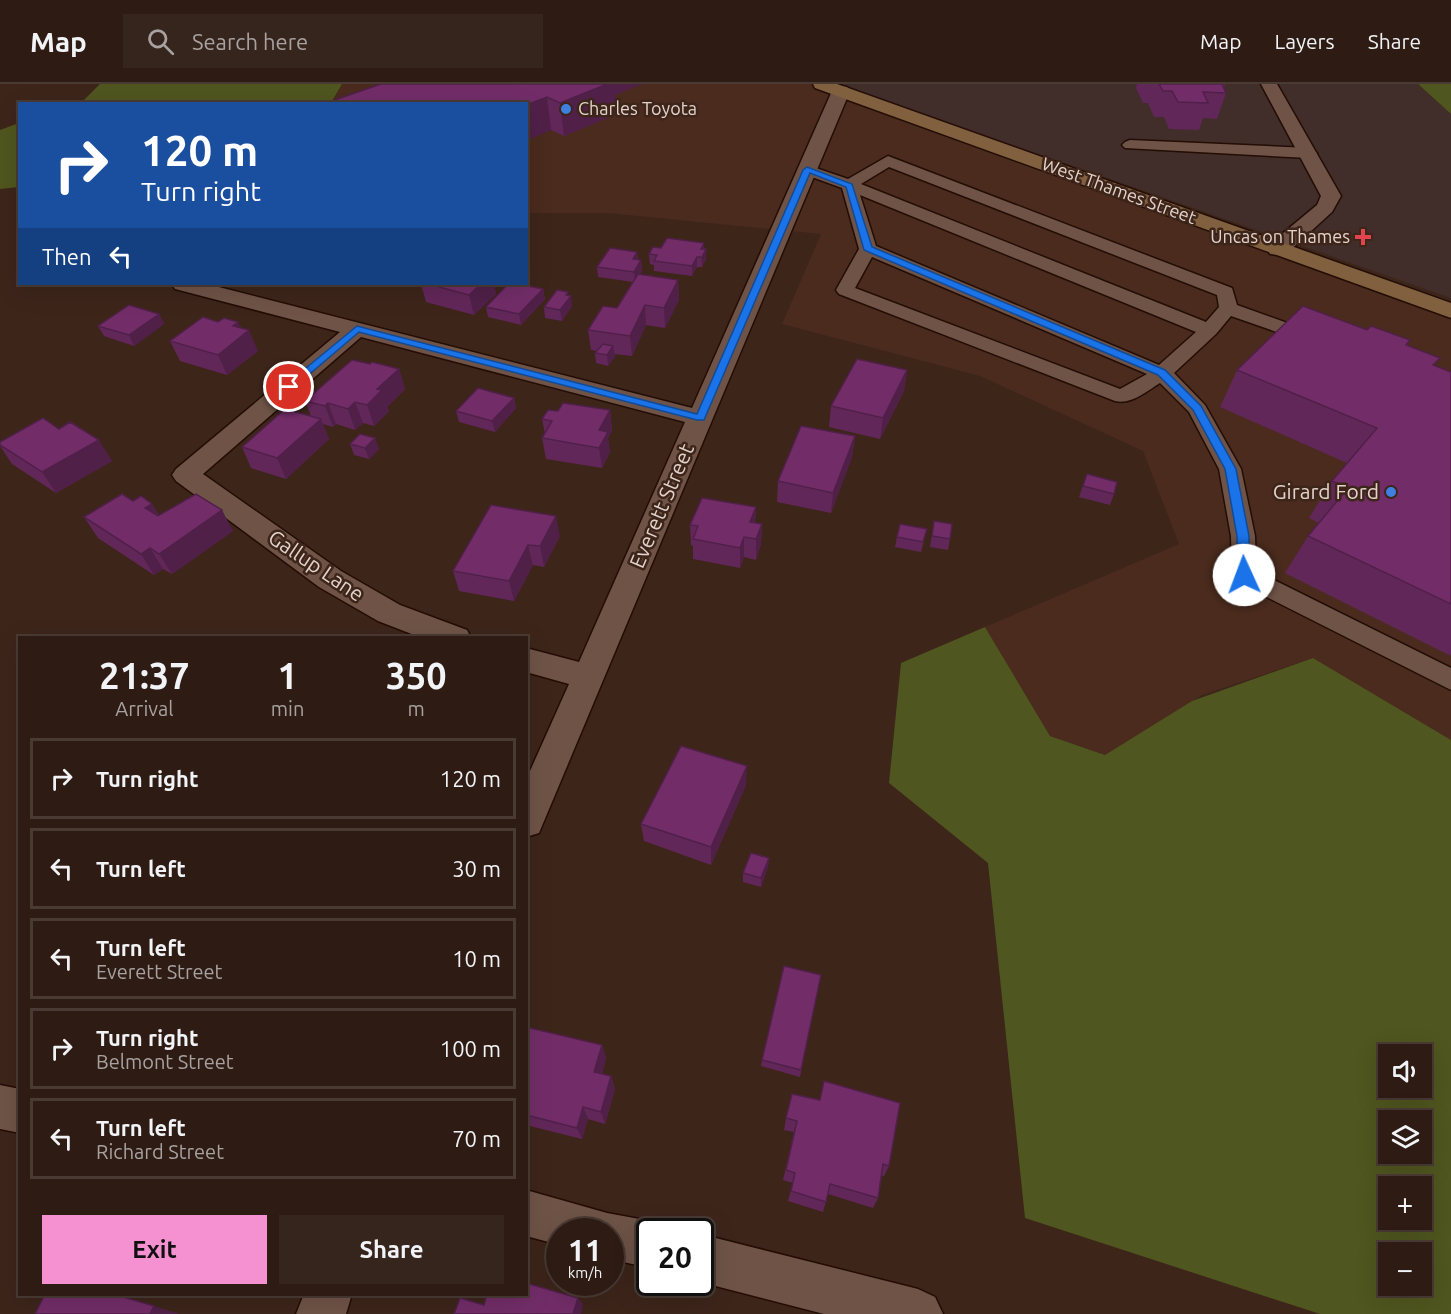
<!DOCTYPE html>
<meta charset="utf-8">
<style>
:root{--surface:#2e1c14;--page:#36251d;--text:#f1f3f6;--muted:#a7a1a0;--line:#493a34;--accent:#f590d1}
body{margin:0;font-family:Ubuntu,sans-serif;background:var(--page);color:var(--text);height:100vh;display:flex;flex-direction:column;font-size:22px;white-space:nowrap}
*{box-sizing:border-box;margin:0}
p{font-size:20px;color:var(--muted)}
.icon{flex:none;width:33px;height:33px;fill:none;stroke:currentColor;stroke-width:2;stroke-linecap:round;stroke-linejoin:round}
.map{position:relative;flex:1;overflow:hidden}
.details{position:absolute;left:18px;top:552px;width:510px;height:660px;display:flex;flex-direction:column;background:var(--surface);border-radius:0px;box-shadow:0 6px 24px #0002,0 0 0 2px var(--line)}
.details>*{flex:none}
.banner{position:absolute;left:18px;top:18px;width:510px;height:183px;border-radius:0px;box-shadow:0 6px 24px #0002,0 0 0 2px var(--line);background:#1a4fa0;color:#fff;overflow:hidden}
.tools{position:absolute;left:1378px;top:960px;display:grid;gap:12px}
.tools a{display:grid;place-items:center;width:54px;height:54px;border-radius:0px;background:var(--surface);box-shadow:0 6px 24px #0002,0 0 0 2px var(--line);font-size:30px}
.speed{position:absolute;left:546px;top:1134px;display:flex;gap:12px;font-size:30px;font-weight:700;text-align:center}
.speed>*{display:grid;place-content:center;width:78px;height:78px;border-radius:50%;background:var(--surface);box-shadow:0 6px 24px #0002,0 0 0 2px var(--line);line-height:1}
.speed small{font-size:15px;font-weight:400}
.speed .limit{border:3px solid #111;border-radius:9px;background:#fff;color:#111}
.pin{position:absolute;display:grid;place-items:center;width:51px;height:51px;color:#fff;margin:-26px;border:3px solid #fff;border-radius:50%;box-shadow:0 2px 6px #0007}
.me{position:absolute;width:66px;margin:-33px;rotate:358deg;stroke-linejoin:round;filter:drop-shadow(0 0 4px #0008)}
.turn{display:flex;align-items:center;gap:21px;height:126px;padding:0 24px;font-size:27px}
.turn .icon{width:78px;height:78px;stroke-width:2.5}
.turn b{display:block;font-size:42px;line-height:51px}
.then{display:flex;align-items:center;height:57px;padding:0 24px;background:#0003;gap:12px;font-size:22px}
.eta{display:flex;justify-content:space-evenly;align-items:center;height:102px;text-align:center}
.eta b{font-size:36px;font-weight:600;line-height:42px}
.action{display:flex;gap:12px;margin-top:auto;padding:12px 24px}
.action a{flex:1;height:69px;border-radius:0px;background:var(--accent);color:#111;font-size:24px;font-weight:600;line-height:69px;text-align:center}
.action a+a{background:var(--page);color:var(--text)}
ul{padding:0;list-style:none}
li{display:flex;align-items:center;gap:18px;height:81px;margin:0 12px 9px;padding:0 12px;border:3px solid var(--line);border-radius:0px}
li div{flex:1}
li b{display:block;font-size:22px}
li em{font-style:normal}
header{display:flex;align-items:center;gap:36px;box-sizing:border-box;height:84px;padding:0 30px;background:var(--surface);border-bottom:2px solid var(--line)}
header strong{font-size:28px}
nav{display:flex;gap:33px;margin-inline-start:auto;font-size:21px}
.search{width:420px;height:54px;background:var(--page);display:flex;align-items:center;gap:15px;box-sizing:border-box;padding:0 21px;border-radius:0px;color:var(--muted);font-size:22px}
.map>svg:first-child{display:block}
.built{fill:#4a2b1d}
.medical{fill:#412d2a}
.green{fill:#50561f;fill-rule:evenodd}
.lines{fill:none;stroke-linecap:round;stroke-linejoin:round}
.service-casing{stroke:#230d04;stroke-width:3}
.minor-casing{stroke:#230d04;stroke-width:3}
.secondary-casing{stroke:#230d04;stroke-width:3}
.service{fill:#6f5347;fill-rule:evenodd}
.minor{fill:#6f5347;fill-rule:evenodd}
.secondary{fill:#80603e;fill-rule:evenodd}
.wall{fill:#622759}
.shaded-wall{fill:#502049}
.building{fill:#722d68;stroke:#502049;stroke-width:1.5}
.route{fill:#1a73e8;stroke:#114b97;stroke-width:1.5}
.shop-dot{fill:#3f7fe0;stroke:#3d251a;stroke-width:2}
.health-dot{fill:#e0444e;stroke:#3d251a;stroke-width:2}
.labels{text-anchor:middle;stroke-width:5;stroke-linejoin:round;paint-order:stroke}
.far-poi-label{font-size:18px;fill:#e2d2cb;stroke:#3d251a;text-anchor:start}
.far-street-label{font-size:18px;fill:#e2d2cb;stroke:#3d251a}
.poi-label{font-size:21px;fill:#e2d2cb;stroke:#3d251a;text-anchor:end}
.street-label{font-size:21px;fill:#e2d2cb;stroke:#3d251a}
</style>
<header>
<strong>Map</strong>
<div class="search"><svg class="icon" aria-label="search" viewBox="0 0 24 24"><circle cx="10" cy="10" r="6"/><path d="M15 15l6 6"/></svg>Search here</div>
<nav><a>Map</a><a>Layers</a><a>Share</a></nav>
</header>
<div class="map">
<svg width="1451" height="1230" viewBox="0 0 1451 1230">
<rect width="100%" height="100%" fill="#3d251a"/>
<!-- built -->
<path class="built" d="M342,0H838L1451,219V656L1313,574L1202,611L1106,671L1050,652L985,543L1179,460L1143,367L980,292L782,240L821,150L608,129H527L526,20H331Z"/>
<!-- medical -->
<path class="medical" d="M838,0H1418L1451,30V214Z"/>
<!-- green -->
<path class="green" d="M100,0H342L331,19L77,20L82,18Z
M1418,0H1451V30Z
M19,39V103L0,105V46Z
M985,543L1050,652L1105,671L1192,617L1313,574L1451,656V1230H1320L1025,1134L988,779L889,699L901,579ZM1422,970V1004H1389V970ZM1422,1036V1070H1389V1036ZM1422,1102V1136H1389V1102ZM1389,1168H1422V1202H1389Z"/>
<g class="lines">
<defs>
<path id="service" d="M1130,56L1309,64L1317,69L1309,74L1125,64L1122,61L1125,58Z
M888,72L1232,204L1237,221L1321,251L1324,255L1321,259L1314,261L1231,232L1216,250L1174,289L1205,321L1241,385L1255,452L1256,487L1451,584V606L1235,497L1232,491L1231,452L1219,385L1189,328L1160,299C1147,307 1131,321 1115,317L839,210L836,206L859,165L842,104L801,89L799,86L807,81L848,95ZM889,83L1217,211L1219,223L1206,238L861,100ZM860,111L1196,248L1159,281L876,162ZM872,173L1147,290L1120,305L855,204Z"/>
<path id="minor" d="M1261,0H1277L1341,112L1332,128L1286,170L1278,171L1270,170L1267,165L1270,160L1317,121L1321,112Z
M841,2L847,3L850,7L539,749L526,753V696L569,600L526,588V564L579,578L685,338L361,253L203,390L341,487L400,521L467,546L471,554H422L378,537L319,503L176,397L172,391L176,385L340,248L175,205L172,200H207L692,324L832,7L835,3Z
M0,1001L20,1005V1049L0,1045Z
M526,1106L607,1129L650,1137L667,1144L668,1148H650V1184L610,1175V1148H560V1161L526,1152Z
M700,1150L918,1205L935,1213L943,1230H824L700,1198Z
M304,1210H352L346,1230H296Z"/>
<path id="secondary" d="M813,0H837L1451,219V234L815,4Z"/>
</defs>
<!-- service casing -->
<use href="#service" class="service-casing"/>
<!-- minor casing -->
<use href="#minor" class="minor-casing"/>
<!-- secondary casing -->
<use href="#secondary" class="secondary-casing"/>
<!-- service -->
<use href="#service" class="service"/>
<!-- minor -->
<use href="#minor" class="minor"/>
<!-- secondary -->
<use href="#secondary" class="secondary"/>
</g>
<!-- wall -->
<path class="wall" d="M1137,0H1225L1224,4L1226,9L1217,35L1203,34L1199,46L1169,45L1164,33H1154L1148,19H1143L1136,4Z
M615,11L617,30L564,52L551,46L326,19Z
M661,164L704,165L706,175L702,183H697L692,192L654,187V181L650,180L649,170Z
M637,168L638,176H641L642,187L639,191L678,196L679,216L665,244L646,241L632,272L614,270L615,273L608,282L596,279L595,269L597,267L591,266L588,246L617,224L633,198L598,193L597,183Z
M421,200H494L496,210L474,231L426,218Z
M543,205L545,215L521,241L488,233L486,223Z
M568,211L572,222L562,237L545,234L544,223Z
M159,230L164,240L134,262L104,252L98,242Z
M218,238H238L240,244L258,267L227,291L180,277L170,257Z
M1367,246L1410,256L1407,262L1435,282L1451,288V572L1285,489L1308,452L1319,439L1309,434L1332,397L1347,379L1220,323L1237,286Z
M370,280L399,285L405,305L387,323L389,327L374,342L363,339L355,346L336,340L333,343L323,340L329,355L286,395L251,384L242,363L311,332L305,317Z
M907,286L904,307L880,355L829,343L831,322Z
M514,314L516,324L495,348L459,338L456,327Z
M610,326L612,347L608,354L610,368L602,384L546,375L542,354L545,350L542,335L558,327Z
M59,345L112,377L56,409L12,380L0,362V358Z
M855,352L852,373L831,429L777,418L778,397Z
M375,354L379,365L369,375L354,371L350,360Z
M1087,390L1114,410L1110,421L1079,413Z
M133,417L152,420L159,431L233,447L172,490L163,485L154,491L98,454L84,433Z
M491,421L560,452L544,483L533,481L514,517L459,507L453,487Z
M756,423L755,439L762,440L761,460L756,476L744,473L740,484L693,475V462L691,461L690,441Z
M934,437L950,455L948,466L930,463Z
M927,445L921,468L895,463L897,453Z
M746,701L711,781L644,757L641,740Z
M769,774L768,783L761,803L743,798V789Z
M821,891L800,993L761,982L762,976Z
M526,943L602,961L606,974L602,990L611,992L615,1005L605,1040L588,1035L582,1055L526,1041Z
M792,1010L889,1082L884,1092H882L878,1114L873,1124L828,1110L823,1128L788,1117L793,1099L783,1096L794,1048L784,1046L786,1034Z"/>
<!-- shaded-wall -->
<path class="shaded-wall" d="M591,0H642L615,11L617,30L564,52L560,19Z
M547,13L551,46L526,57V21Z
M704,159V168L706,165V175L702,183L701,165Z
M637,168L638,178L633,175Z
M697,173V183L692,192V182Z
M641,176L642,187L635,198L634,188Z
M678,196L679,216L665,244L664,224Z
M481,200H494L496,210L474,231L469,211Z
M543,205L545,215L521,241L519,230Z
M568,208L569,215L571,212L572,222L562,237L560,226Z
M645,221L646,241L632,272L630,252Z
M159,230L164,240L134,262L129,251Z
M238,238L243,251L249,246L258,267L227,291L218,271L233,242Z
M613,262L615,273L608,282L607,271Z
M399,285L405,305L387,323L389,327L374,342L367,321L377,305Z
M907,286L904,307L880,355L883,334Z
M514,314L516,324L495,348L492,337Z
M355,318L363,339L355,346L348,325Z
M328,319L336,340L333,343L325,322Z
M610,326L612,347L608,354L610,368L602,384L599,364V346Z
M321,335L329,355L286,395L277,374Z
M855,352L852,373L831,429L833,409Z
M375,354L379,365L369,375L365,364Z
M99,356L112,377L56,409L42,388Z
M152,420L164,440L145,424Z
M756,423L755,444L750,438Z
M222,426L233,447L172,490L159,470Z
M556,432L560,452L544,483L540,462Z
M762,440L761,460L756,476V455Z
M744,453V473L740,484V464Z
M528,461L533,481L514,517L509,497Z
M150,464L163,485L154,491L141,470Z
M747,682L746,701L711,781V763Z
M769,774L768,783L761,803V794Z
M602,961L606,974L599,1001L594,988Z
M611,992L615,1005L605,1040L601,1028Z
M583,1023L588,1035L582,1055L577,1044Z
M113,1210L180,1230H150Z
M578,1214L583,1220L581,1230H573Z"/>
<!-- building -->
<path class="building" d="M381,0H607L560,19L547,13L526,21V20L326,19Z
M1159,0H1222L1226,9L1203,8L1208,19L1178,18L1172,7H1163Z
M667,154L704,159L701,165H706L702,173H697L692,182L654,177L657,171L649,170L653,163L661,164Z
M610,164L637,168L633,175L641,176L634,188L597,183Z
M638,190L678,196L664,224L645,221L630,252L588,246L603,222L617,224Z
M428,200H481L469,211Z
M508,200H518L543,205L519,230L486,223Z
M557,206L568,208L566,211L571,212L560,226L544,223Z
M129,221L159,230L129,251L98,242Z
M1303,222L1367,246L1371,242L1410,256L1406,261L1440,274L1433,281L1451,288V520L1308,452L1348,404L1332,397L1377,344L1237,286Z
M203,233L218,238L224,234L238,238L233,242L249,246L218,271L170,257Z
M603,260L613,262L607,271L595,269Z
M857,275L907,286L883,334L831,322Z
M352,276L370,280L372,278L399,285L377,305L382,306L367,321L355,318L348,325L328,319L325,322L305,317Z
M478,304L514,314L492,337L456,327Z
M563,319L610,326L599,346L608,348L599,364L542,354L552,337L542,335L548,326L558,327Z
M285,325L321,335L277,374L242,363Z
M43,334L59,345L70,338L99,356L42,388L0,361V358Z
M801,342L855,352L833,409L778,397Z
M360,350L375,354L365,364L350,360Z
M1087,390L1117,398L1114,410L1083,402Z
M122,410L133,417L141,412L152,420L145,424L158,432L196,410L222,426L159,470L150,464L141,470L84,433Z
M702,414L756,423L750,438L762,440L756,455L744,453L740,464L693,455L698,442L690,441Z
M491,421L556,432L540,462L528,461L509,497L453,487Z
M934,437L952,440L950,455L932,452Z
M900,440L927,445L923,458L897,453Z
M375,550L384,554H371Z
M681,662L747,682L711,763L641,740Z
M751,769L769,774L761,794L743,789Z
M784,882L821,891L801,986L762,976Z
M526,943L602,961L594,988L611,992L601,1028L583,1023L577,1044L526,1031Z
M824,997L900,1019L889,1082L883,1080L878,1114L830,1100L826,1118L791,1107L795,1089L786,1086L797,1037L786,1034L792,1010L820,1016Z
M526,1199L578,1214L573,1230H454L460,1214L484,1221L487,1210H526Z
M45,1210H113L154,1222L150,1230H35Z"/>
<!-- route -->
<path class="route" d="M807,83L852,100L872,163L1165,286L1201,322L1236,385L1249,452V494L1244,496L1238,491L1237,452L1225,385L1193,326L1158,291L864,166L846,103L810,89L704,336H697L359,248L292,305L283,303L357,242L697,330L803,86Z"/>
<!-- markers -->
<g class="shop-dot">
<circle cx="566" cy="25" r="6"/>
<circle cx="1391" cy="408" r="6"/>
</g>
<path class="health-dot" d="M1360 144h6v6h6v6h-6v6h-6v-6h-6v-6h6z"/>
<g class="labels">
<!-- far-poi labels -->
<g class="far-poi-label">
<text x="578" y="31">Charles Toyota</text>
<text x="1350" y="159" text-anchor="end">Uncas on Thames</text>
</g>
<!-- far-street labels -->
<g class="far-street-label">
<text transform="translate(1119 107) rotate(20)" y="6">West Thames Street</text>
</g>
<!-- poi labels -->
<g class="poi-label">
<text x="1379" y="415">Girard Ford</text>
</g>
<!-- street labels -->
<g class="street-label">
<text transform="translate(662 422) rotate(-67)" y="7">Everett Street</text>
<text transform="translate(316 482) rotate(34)" y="7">Gallup Lane</text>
</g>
</g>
</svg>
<div class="tools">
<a><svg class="icon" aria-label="sound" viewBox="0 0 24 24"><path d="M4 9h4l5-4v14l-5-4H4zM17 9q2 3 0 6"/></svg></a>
<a><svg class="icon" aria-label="layers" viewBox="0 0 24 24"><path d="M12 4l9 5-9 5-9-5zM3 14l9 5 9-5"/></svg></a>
<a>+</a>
<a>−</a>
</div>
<div class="speed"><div>11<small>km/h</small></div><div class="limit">20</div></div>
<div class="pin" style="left:289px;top:303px;background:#d93025"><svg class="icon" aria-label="arrive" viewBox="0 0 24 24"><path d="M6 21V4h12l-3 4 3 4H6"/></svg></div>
<svg class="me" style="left:1244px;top:491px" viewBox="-20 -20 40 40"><circle r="19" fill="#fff"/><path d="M0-13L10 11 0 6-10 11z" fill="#1a73e8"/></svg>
<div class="banner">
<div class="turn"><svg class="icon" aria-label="right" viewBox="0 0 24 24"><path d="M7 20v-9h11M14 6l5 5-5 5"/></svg><div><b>120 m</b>Turn right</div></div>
<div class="then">Then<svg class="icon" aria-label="left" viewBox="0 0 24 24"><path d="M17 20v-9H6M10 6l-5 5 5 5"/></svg></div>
</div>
<section class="details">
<div class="eta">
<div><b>21:37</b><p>Arrival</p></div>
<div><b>1</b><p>min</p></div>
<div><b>350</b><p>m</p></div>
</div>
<ul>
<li><svg class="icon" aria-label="right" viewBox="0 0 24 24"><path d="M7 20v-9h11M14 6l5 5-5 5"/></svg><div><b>Turn right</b></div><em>120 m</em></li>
<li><svg class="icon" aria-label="left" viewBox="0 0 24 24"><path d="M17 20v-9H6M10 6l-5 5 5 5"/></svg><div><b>Turn left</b></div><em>30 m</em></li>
<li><svg class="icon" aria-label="left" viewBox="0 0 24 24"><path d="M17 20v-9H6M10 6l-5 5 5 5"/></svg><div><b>Turn left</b><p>Everett Street</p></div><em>10 m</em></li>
<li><svg class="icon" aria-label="right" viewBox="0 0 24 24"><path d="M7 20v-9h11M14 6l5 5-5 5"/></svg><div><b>Turn right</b><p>Belmont Street</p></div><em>100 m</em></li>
<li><svg class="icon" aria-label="left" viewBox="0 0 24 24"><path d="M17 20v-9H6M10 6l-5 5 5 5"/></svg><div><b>Turn left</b><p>Richard Street</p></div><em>70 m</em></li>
</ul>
<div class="action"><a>Exit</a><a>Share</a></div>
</section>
</div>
